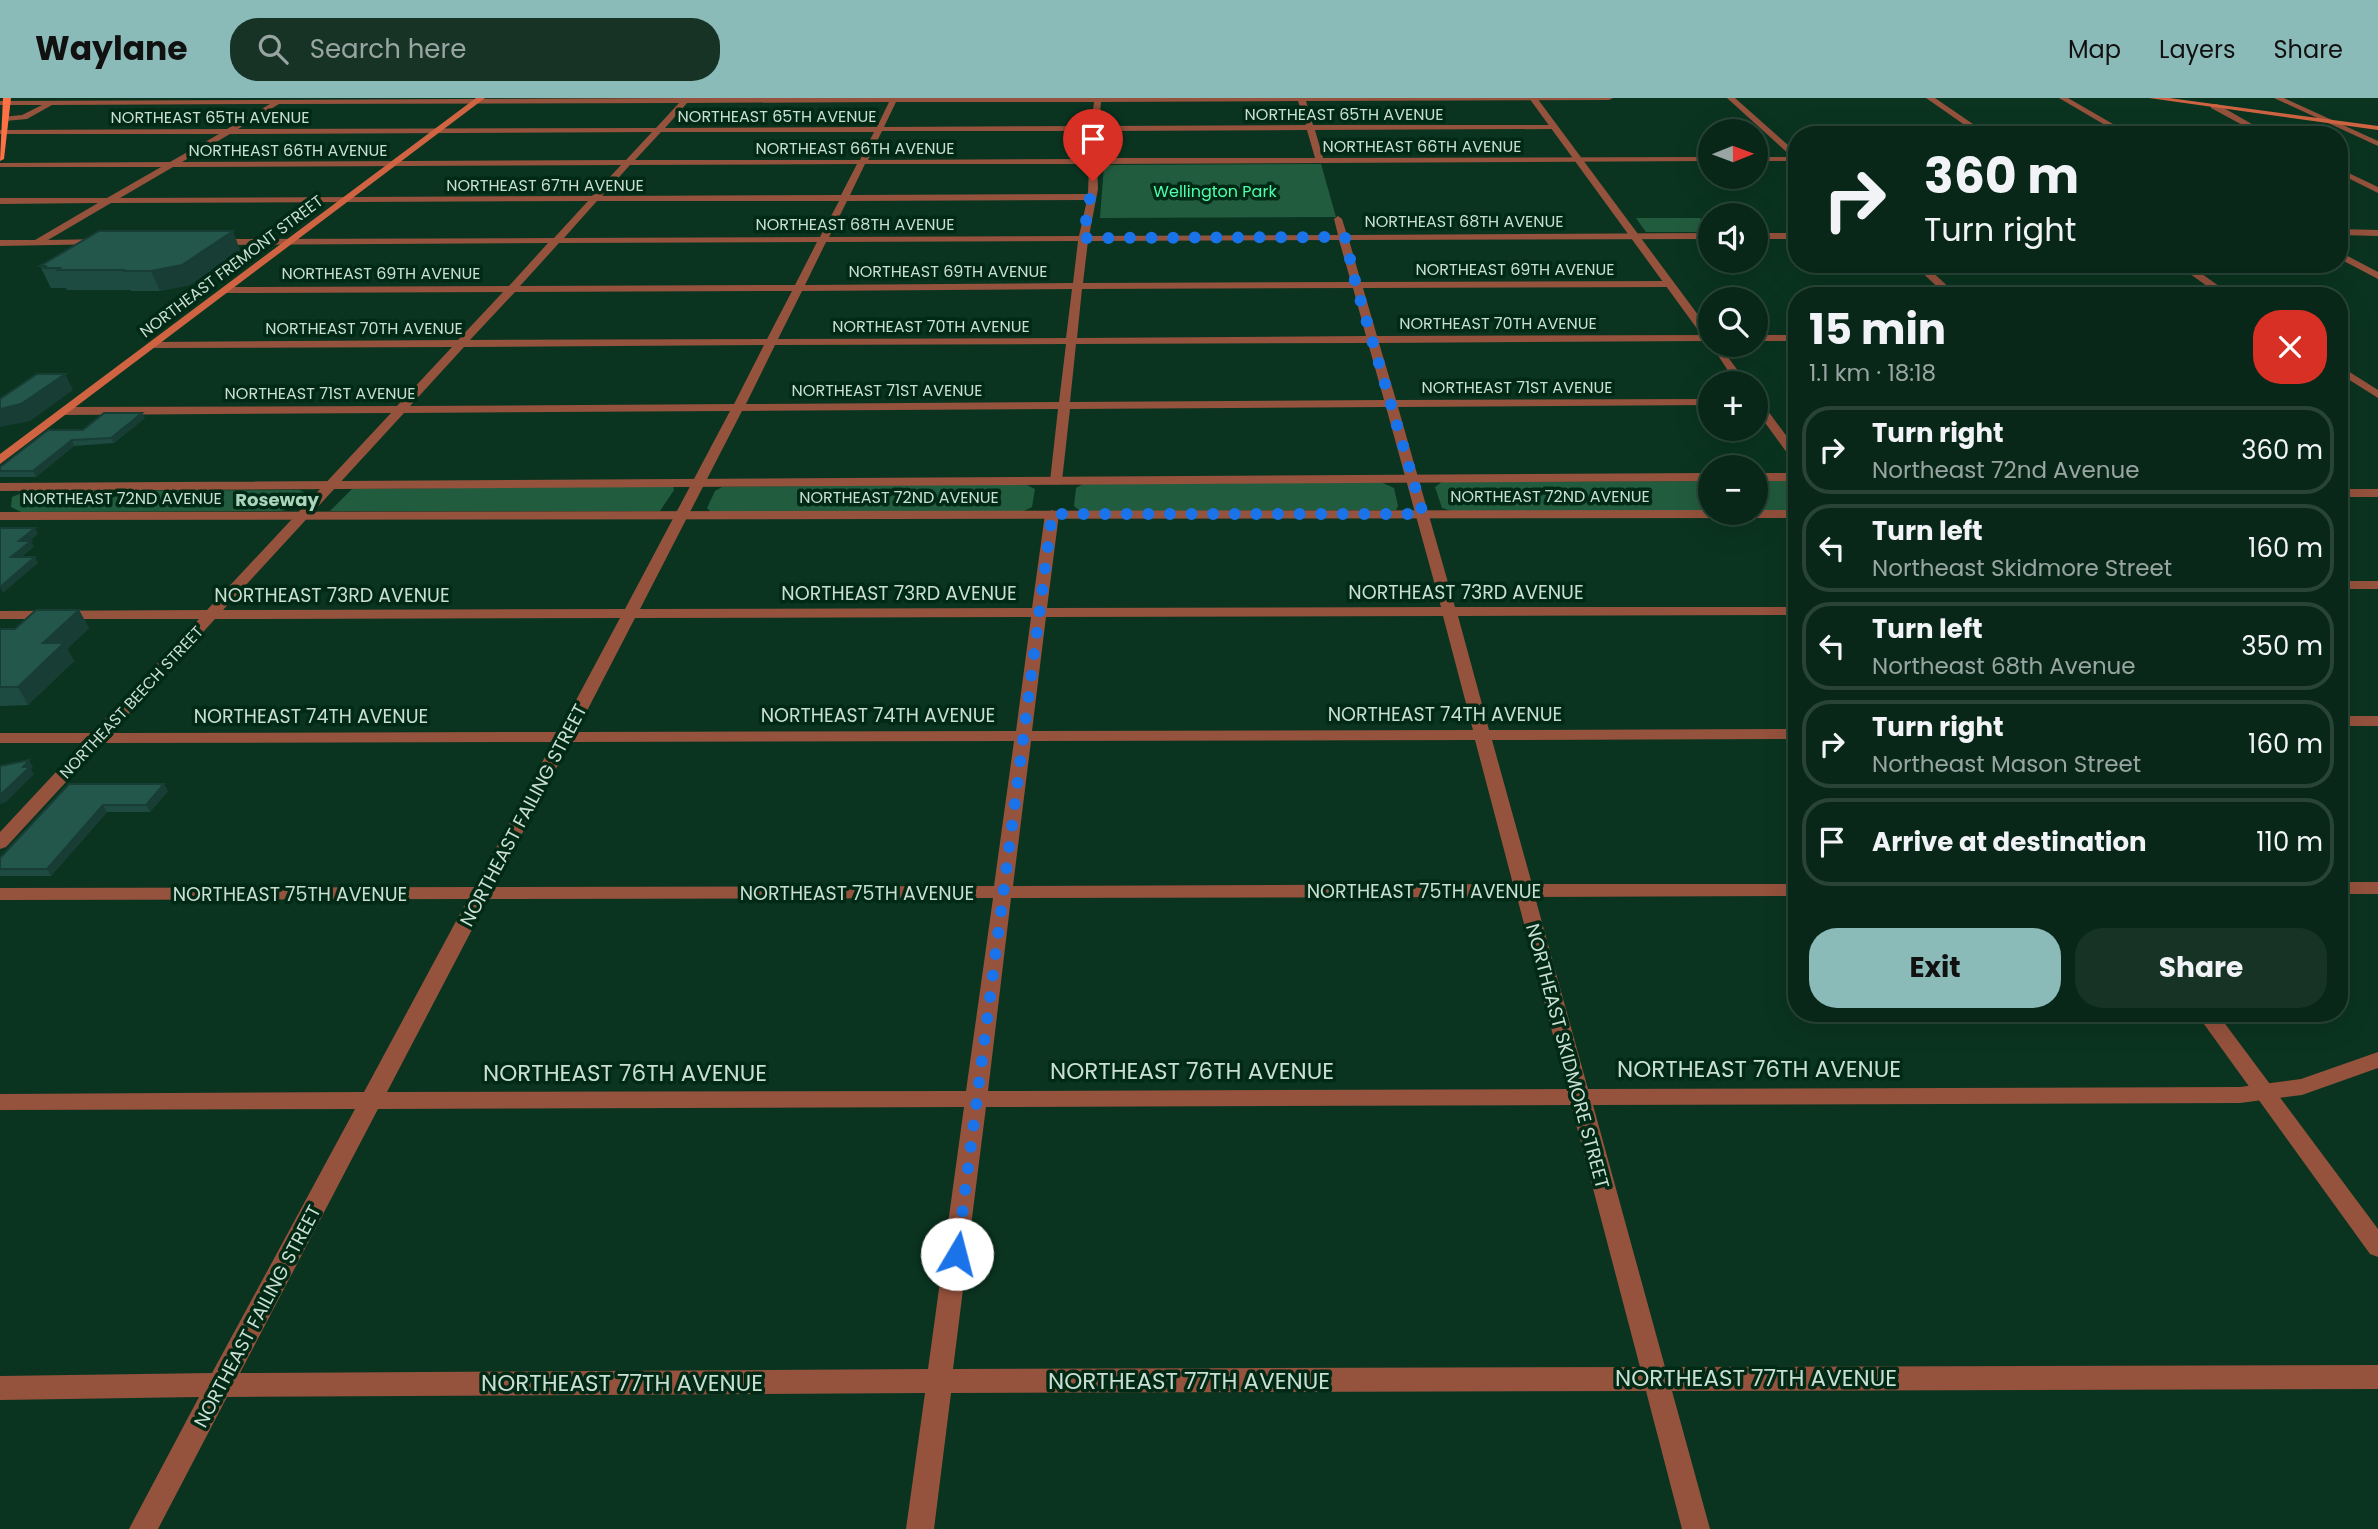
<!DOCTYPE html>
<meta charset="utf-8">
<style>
:root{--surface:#082718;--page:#163325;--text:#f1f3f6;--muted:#98a5a2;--line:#294437;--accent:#8bbbb9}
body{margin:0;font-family:Poppins,sans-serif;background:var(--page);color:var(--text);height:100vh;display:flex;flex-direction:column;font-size:26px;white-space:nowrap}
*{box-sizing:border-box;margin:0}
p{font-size:23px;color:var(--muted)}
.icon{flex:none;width:38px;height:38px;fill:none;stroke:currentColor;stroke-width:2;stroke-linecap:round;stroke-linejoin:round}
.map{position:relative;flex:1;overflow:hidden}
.side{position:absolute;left:1788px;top:189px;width:560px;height:735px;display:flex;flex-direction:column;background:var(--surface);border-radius:28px;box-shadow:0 7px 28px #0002,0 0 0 2px var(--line)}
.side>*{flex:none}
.hud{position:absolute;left:1788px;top:28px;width:560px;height:147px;border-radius:28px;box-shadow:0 7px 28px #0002,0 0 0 2px var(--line);background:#082718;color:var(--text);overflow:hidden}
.needle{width:46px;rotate:89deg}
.controls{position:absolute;left:1698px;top:21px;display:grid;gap:14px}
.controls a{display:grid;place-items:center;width:70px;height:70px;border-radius:50%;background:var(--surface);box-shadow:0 7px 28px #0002,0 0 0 2px var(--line);font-size:35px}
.pin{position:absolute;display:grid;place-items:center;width:60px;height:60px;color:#fff;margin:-72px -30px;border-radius:50% 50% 50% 0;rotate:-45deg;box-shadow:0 0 7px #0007}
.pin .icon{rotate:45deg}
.me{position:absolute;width:77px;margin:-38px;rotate:8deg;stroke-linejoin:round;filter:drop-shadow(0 0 5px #0008)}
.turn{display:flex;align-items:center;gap:24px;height:147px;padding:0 21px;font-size:32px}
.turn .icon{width:91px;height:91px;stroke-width:2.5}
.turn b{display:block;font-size:49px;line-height:60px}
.round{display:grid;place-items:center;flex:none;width:74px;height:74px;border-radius:28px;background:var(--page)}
.summary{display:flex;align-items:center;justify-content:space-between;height:119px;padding:0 21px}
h1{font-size:42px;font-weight:700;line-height:52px}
.button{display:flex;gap:14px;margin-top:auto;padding:14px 21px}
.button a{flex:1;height:80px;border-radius:28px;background:var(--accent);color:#111;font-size:28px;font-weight:700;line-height:80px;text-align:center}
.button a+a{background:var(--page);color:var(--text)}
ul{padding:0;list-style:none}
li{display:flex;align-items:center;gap:21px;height:88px;margin:0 14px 10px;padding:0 7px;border:4px solid var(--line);border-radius:28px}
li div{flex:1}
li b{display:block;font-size:26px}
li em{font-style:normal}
header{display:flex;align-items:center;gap:42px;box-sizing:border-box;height:98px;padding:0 35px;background:var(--accent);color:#111}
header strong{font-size:33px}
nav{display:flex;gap:38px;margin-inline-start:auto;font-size:24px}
.search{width:490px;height:63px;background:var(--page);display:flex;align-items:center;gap:18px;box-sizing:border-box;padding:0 24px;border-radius:28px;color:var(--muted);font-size:26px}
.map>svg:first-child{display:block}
.green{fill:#225c3e}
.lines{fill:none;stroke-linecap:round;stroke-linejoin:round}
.minor{fill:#95523d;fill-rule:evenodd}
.tertiary{fill:#95523d;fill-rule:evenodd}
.secondary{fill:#d06442;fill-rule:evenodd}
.primary{fill:#fd7145;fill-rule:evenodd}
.wall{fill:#1e4b41}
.shaded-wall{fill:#183d35}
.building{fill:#23574c;stroke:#183d35;stroke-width:2}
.route{stroke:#1a73e8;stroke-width:12;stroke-dasharray:0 21.6}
.labels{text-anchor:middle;stroke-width:7;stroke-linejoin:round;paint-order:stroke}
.far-street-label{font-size:16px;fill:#cadfd2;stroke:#002a16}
.far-park-label{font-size:16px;fill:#50feab;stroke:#002a16}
.far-neighbourhood-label{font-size:18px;font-weight:bold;fill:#aad5ba;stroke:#002a16}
.street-label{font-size:19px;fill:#cadfd2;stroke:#002a16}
.near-street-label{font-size:23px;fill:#cadfd2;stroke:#002a16}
</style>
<header>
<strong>Waylane</strong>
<div class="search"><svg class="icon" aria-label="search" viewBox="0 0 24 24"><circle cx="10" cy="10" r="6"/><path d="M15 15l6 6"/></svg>Search here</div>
<nav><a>Map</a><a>Layers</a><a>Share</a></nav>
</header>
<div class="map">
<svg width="2378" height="1431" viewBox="0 0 2378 1431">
<rect width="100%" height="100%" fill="#0a3420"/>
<!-- green -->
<path class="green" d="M1321,66L1336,119L1100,120L1104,67Z
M1636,120H1700L1710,134H1646Z
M1793,382L1797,388V413H1755V383Z
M1710,383V413L1455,414L1442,410L1435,389L1442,384Z
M1381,384L1394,390L1398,408L1396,412L1081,414L1074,408L1076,390L1083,386Z
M1025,386L1035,391L1032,409L1022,414H711L707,410L715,393L722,389Z
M673,388L674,392L660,413H330L352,391Z
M299,392L304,394C299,402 291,411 281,413L21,414L11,409L12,399L27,393Z"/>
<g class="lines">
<!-- minor -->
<path class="minor" d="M684,0H1613L1609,2L1306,3L1313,27H1554L1558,29L1554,31L1315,32L1323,60L1710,59V63L1097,66L1098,91L1089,138L1338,137L1334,121L1338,118L1342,121L1347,137L1710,135V141L1349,142L1361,184L1669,183L1674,186L1669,189L1363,190L1377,238L1710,237V243L1379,245L1396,302L1710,301V307L1398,309L1455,509H1797V517L1458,518L1489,632L1797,631V641L1492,642L1532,786H1797V798L1535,799L1588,991L2240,989L2301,981L2378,954V970L2302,997L2240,1005L1593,1007L1665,1269L2378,1267V1291L1672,1293L1710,1431H1682L1646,1293L951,1295L934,1431H906L925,1295L227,1299L158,1431H129L199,1299L0,1302V1278L212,1275L355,1011L0,1012V996L364,994L468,801L0,802V790L475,789L553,644L102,645L6,749L0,751V734L83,645H0V635H92L199,521H0V513L207,512L391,315L64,317L58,313L64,309L397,308L452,249L152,250L147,247L152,244L458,242L503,194L226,195L221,192L226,189L509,188L548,145L215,147L210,144L215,141L554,140L588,103L111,105L48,142L103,141L108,144L106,146L0,148V142H35L98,105L0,106V100H107L161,69H0V65L170,64L219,36H0V32L227,31L270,6L52,7L27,21L5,23L2,19L22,17L42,7H0V3ZM1298,3L1306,27L1099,28L1101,4ZM889,4L877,29L665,30L687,5ZM896,4H1094L1091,28L884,29ZM679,5L656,30L238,31L279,6ZM1307,32L1315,60H1096L1099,33ZM882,33H1091L1088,61L868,62ZM652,34L626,62L182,64L230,36ZM661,34H874L860,62H635ZM857,66L841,97L602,98L630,67ZM865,66H1089L1088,96L850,97ZM621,67L592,98L120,100L173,69ZM1087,102L1079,138L829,139L847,103ZM597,103H839L820,139L564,140ZM1339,142L1351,184L1083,185L1088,143ZM1078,143L1073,185L805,187L826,144ZM817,144L795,187L520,188L559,145ZM1353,190L1366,238L1077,240L1082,191ZM1072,191L1066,240L778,241L802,193ZM792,193L767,241L470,242L515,194ZM1368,245L1384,302L1070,304L1076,246ZM1066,246L1059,304L746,306L775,247ZM764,247L734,306L410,308L464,249ZM1386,309L1441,509L1047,510L1059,416L1052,412L1045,416L1032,510L640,511L742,313L1058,311L1050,383L1056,387L1062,383L1070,311ZM730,313L625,511L223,512L404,315ZM1443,518L1473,632L1032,633L1046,519ZM1031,519L1016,633L576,634L635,520ZM620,520L559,634L111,635L215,521ZM1475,642L1513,786L1013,788L1031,643ZM1014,643L994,788L494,789L570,644ZM1517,799L1567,991L988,993L1011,800ZM993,800L966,993L387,994L488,801ZM1571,1007L1640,1269L953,1271L986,1009ZM964,1009L928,1271L240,1275L378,1011Z
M1727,0H1735L1797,55V63H1755V59H1792Z
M1926,0H1935L1989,37H1979Z
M2059,0H2068L2132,37H2122Z
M2274,0H2284L2378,43V48Z
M2211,6H2217L2271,37H2261L2211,10Z
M2340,71L2378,89V95L2340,76Z
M2340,131L2378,132V138L2340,137Z
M1755,135H1797V141H1755Z
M2340,154L2378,174V181L2340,161Z
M1913,166H1924L1958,198H1947Z
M2176,166H2188L2233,198H2221Z
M1755,237H1797V243H1755Z
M2340,268L2378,292V300L2340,276Z
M2340,483H2378V491H2340Z
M2340,618H2378V628H2340Z
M2340,784H2378V796H2340Z"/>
<!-- tertiary -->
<path class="tertiary" d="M1529,0H1537L1710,233V244L1706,243Z
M1710,245L1719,247L1747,285H1736Z
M1755,300L1759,301L1797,352V364L1793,363L1755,311Z
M1710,375V383L0,393V385Z
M1755,375H1797V383H1755Z
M2340,391H2378V399H2340Z
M1710,412V415H1755V412H1797V420L0,422V414Z
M2196,915H2217L2378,1131V1159L2370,1156Z"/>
<!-- secondary -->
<path class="secondary" d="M476,0H485L0,366V356Z
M2149,0H2169L2378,28V32Z"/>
<!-- primary -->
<path class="primary" d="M3,0H11L4,61L0,63Z"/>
</g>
<!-- wall -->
<path class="wall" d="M240,152L190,187L160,193H131V192H67L66,190H51L40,168Z
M145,320L114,345L74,348L36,379H0V369L83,332Z
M79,512L89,530L67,551L74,563L28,607L0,608V531H15Z
M69,686L168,693L150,714H107L51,778H0V760Z"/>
<!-- shaded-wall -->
<path class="shaded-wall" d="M233,133L240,152L190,187L160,193L151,173Z
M65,276L73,292L30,323L0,329V311Z
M142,315L145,320L114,345L111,340Z
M72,342L74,348L36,379L33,373Z
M35,430L38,436L23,449L19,443Z
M31,443L34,449L14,465L11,459Z
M35,459L38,465L3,495L0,489Z
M79,512L89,530L67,551L74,563L28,607L18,589L43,545Z
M29,662L33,669L31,671L34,676L6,704L0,706V697Z
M164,686L168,693L150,714L146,707Z
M103,707L107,714L51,778L47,771Z"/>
<!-- building -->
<path class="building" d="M99,133H233L182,167L151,173H123L125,172H58L60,170H42L47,168H40Z
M37,276H65L21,306L0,311V301Z
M104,315H142L111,340L72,342L33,373H0V369L48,332H83Z
M0,430H35L19,443H31L11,459H35L0,489Z
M36,512H79L43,545H64L18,589H0V531H15Z
M29,662L23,669H30L0,697V668Z
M69,686H164L146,707H103L47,771H0V760Z"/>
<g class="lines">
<!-- route -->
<path class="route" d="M957,1156L1052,416H1423L1356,187L1345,139L1083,140L1093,83"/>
</g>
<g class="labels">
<!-- far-street labels -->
<g class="far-street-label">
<text x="1344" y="22">NORTHEAST 65TH AVENUE</text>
<text x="777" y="24">NORTHEAST 65TH AVENUE</text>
<text x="210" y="25">NORTHEAST 65TH AVENUE</text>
<text x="1422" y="54">NORTHEAST 66TH AVENUE</text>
<text x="855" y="56">NORTHEAST 66TH AVENUE</text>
<text x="288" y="58">NORTHEAST 66TH AVENUE</text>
<text x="545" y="93">NORTHEAST 67TH AVENUE</text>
<text x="1464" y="129">NORTHEAST 68TH AVENUE</text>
<text x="855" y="132">NORTHEAST 68TH AVENUE</text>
<text transform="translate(231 168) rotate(-37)" y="6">NORTHEAST FREMONT STREET</text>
<text x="1515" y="177">NORTHEAST 69TH AVENUE</text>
<text x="948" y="179">NORTHEAST 69TH AVENUE</text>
<text x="381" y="181">NORTHEAST 69TH AVENUE</text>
<text x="1498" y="231">NORTHEAST 70TH AVENUE</text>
<text x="931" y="234">NORTHEAST 70TH AVENUE</text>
<text x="364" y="236">NORTHEAST 70TH AVENUE</text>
<text x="1517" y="295">NORTHEAST 71ST AVENUE</text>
<text x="887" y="298">NORTHEAST 71ST AVENUE</text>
<text x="320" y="301">NORTHEAST 71ST AVENUE</text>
<text x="1550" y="404">NORTHEAST 72ND AVENUE</text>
<text x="899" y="405">NORTHEAST 72ND AVENUE</text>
<text x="122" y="406">NORTHEAST 72ND AVENUE</text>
<text transform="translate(131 604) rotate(-47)" y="6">NORTHEAST BEECH STREET</text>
</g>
<!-- far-park labels -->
<g class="far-park-label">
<text x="1215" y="99">Wellington Park</text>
</g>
<!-- far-neighbourhood labels -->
<g class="far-neighbourhood-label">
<text x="277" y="408">Roseway</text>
</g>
<!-- street labels -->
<g class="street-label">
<text x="1466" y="501">NORTHEAST 73RD AVENUE</text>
<text x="899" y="502">NORTHEAST 73RD AVENUE</text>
<text x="332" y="504">NORTHEAST 73RD AVENUE</text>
<text x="1445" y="623">NORTHEAST 74TH AVENUE</text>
<text x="878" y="624">NORTHEAST 74TH AVENUE</text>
<text x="311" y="625">NORTHEAST 74TH AVENUE</text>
<text transform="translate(523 717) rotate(-62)" y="7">NORTHEAST FAILING STREET</text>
<text x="1424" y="800">NORTHEAST 75TH AVENUE</text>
<text x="857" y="802">NORTHEAST 75TH AVENUE</text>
<text x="290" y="803">NORTHEAST 75TH AVENUE</text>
<text transform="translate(1568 958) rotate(75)" y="7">NORTHEAST SKIDMORE STREET</text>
<text transform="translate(257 1218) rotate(-62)" y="7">NORTHEAST FAILING STREET</text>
</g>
<!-- near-street labels -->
<g class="near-street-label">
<text x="1759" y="979">NORTHEAST 76TH AVENUE</text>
<text x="1192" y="981">NORTHEAST 76TH AVENUE</text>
<text x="625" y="983">NORTHEAST 76TH AVENUE</text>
<text x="1756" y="1288">NORTHEAST 77TH AVENUE</text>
<text x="1189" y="1291">NORTHEAST 77TH AVENUE</text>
<text x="622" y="1293">NORTHEAST 77TH AVENUE</text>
</g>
</g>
</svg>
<div class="controls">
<a><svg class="needle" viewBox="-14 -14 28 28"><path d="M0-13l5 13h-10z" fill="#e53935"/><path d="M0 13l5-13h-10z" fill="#98a5a2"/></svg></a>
<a><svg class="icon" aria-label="sound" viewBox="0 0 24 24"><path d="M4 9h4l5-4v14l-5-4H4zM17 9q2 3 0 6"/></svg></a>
<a><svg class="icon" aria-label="search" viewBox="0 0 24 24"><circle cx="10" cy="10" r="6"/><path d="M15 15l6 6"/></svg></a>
<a>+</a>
<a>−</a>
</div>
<div class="pin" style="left:1093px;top:83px;background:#d93025"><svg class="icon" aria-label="arrive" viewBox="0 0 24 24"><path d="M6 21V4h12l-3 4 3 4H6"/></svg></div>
<svg class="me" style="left:957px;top:1156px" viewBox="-20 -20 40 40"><circle r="19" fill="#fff"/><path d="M0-13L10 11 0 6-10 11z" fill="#1a73e8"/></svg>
<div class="hud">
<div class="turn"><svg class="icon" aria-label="right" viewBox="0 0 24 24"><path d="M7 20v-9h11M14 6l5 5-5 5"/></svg><div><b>360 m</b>Turn right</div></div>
</div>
<section class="side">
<div class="summary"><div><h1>15 min</h1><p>1.1 km · 18:18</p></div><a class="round" style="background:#d93025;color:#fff"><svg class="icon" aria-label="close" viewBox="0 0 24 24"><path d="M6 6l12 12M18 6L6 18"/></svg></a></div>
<ul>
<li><svg class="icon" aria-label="right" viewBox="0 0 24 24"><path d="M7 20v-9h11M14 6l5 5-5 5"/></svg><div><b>Turn right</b><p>Northeast 72nd Avenue</p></div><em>360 m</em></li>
<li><svg class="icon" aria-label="left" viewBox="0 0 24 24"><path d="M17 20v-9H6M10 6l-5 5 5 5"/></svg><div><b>Turn left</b><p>Northeast Skidmore Street</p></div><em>160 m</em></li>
<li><svg class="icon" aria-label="left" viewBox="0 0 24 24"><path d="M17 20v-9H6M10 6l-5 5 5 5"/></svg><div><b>Turn left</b><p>Northeast 68th Avenue</p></div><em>350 m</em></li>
<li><svg class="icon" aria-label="right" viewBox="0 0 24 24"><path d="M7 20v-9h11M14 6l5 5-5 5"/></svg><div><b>Turn right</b><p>Northeast Mason Street</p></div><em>160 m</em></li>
<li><svg class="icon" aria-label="arrive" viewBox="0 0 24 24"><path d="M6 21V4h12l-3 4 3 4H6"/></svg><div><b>Arrive at destination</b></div><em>110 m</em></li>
</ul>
<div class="button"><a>Exit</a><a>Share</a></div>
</section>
</div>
